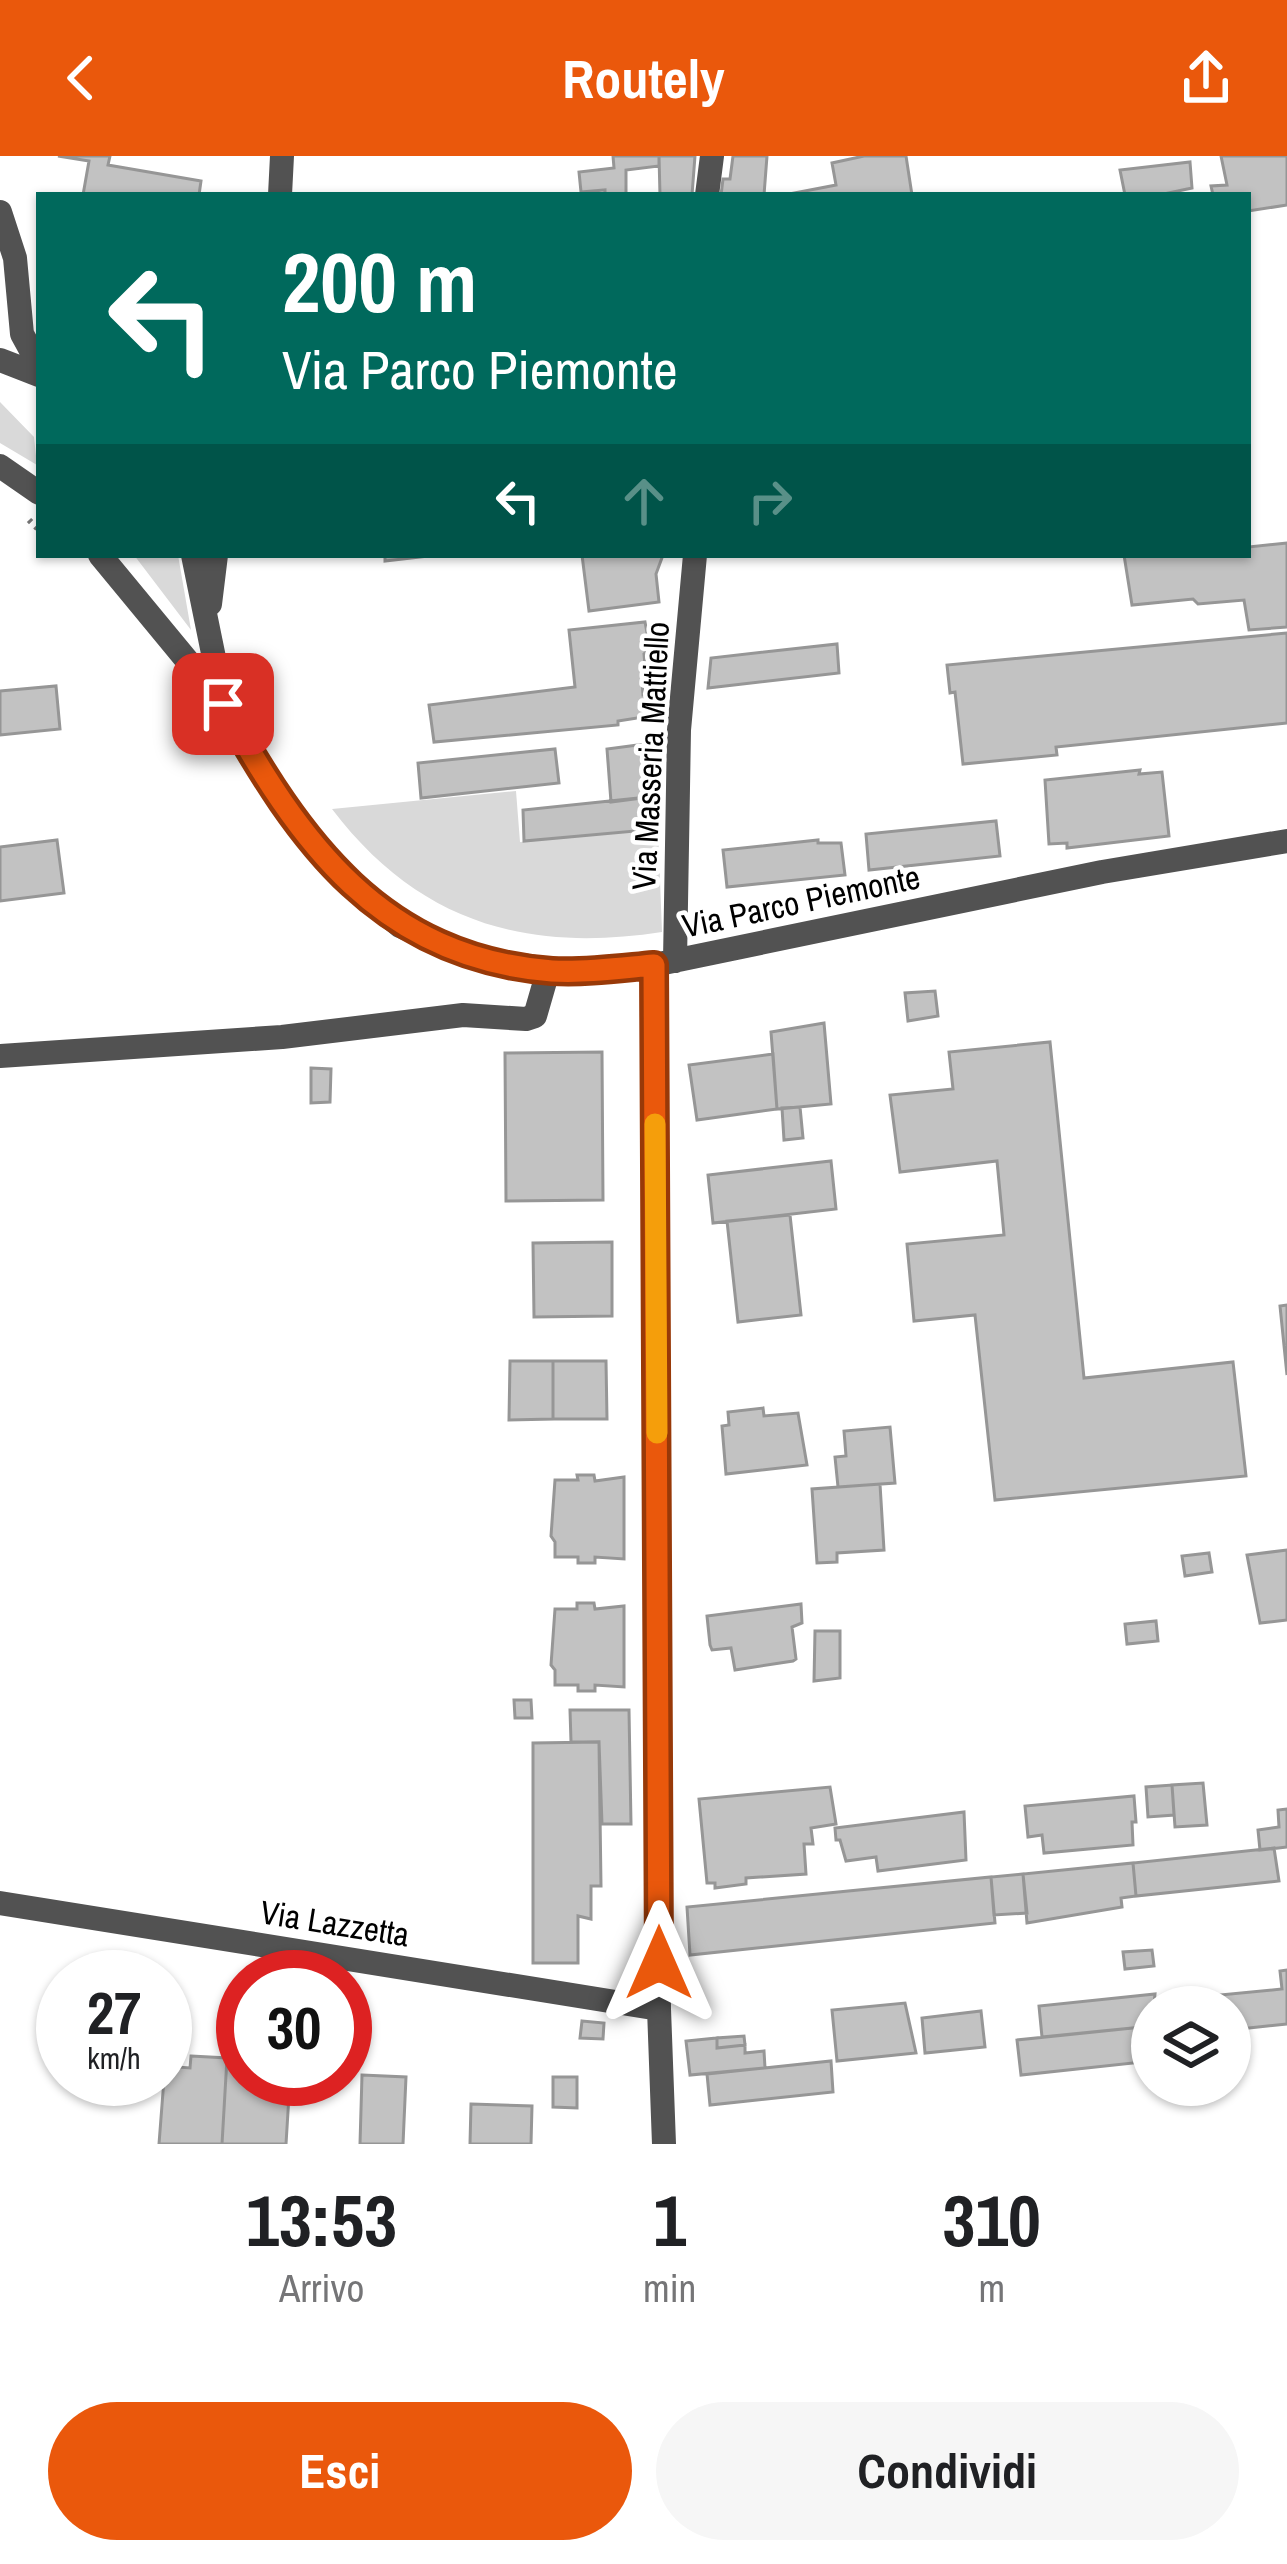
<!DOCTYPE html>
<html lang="it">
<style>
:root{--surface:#fff;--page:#f6f6f6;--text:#202124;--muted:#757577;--accent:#ea580c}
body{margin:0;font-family:"Archivo Narrow",sans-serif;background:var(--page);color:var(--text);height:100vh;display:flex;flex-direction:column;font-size:45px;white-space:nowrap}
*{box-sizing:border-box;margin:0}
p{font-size:39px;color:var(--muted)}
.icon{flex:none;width:66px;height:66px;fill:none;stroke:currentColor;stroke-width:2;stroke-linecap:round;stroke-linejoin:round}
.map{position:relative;height:1988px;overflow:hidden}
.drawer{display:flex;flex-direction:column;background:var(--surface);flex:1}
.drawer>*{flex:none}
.top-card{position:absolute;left:36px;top:36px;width:1215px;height:366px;border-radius:0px;box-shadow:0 3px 9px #0004;background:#00695c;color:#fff;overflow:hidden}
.controls{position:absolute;left:1131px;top:1830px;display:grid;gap:24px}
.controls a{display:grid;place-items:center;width:120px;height:120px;border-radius:50%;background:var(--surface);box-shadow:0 3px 9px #0004;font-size:60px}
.speed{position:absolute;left:36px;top:1794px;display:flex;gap:24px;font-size:60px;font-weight:700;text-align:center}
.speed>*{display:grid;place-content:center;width:156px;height:156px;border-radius:50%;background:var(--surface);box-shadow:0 3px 9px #0004;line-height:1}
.speed small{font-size:30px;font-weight:400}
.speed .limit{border:18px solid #d22;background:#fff;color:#111}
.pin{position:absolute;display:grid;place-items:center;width:102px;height:102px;color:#fff;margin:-51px;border-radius:24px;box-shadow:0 6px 18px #0006}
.me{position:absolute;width:132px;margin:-66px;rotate:0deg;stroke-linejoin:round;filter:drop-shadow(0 0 9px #0008)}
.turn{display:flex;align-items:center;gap:42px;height:252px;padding:0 48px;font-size:54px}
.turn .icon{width:156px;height:156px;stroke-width:2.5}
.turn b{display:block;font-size:84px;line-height:102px}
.lanes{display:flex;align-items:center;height:114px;padding:0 48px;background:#0003;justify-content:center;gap:60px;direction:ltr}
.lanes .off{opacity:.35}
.eta{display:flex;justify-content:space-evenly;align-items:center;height:204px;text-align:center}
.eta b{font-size:72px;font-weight:700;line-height:84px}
.cta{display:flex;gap:24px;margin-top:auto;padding:24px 48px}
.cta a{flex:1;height:138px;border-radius:72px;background:var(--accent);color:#fff;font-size:48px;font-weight:700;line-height:138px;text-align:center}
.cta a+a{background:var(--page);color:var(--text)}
header{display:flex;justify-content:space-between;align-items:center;height:156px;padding:0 48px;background:var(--accent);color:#fff;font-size:54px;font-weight:700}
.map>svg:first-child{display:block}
.green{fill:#d9d9d9}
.building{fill:#c2c2c2;stroke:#969696;stroke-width:3}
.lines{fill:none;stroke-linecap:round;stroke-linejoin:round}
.path{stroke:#747474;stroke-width:6;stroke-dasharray:3 6;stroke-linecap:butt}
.minor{stroke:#525252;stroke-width:24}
.route-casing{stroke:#983908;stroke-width:30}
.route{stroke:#ea580c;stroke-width:21}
.slow{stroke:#f59e0b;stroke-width:21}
.labels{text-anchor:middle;stroke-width:9;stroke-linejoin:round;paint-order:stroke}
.street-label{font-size:33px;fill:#000;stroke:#fff}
</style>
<header><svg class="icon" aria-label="back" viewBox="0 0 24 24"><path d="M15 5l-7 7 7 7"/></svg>Routely<svg class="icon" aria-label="share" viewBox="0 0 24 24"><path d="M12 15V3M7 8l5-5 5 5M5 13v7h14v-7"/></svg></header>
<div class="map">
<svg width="1287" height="1988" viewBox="0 0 1287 1988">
<rect width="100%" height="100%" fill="#fff"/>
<!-- green -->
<path class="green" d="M0,246L34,281L37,309L0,287Z
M134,399H178L191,474Z
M516,635L520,686L658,673L662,776C525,797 418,766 332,653Z"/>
<!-- building -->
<path class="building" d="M58,0H110L108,9L201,25L199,39H83L89,5Z
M613,0H659V10L626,14V39H605V34L581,36L579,16L614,12Z
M659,0H695L692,39H660Z
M733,0H767L764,39H721L723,23H730Z
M864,0H906L912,39H784L836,29L832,7Z
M1221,0H1287V49L1248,55V39H1213L1211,30L1227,29Z
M1190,6L1192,32L1159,39H1125L1120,14Z
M1287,387V471L1249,474L1244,444L1198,448L1193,443L1132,449L1124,399H1248V391Z
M385,399H437L385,405Z
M582,399H663L656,418L659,446L589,455Z
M645,466L650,493L644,498L646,521L642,525L643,539H650V560L618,565V569L434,586L429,549L575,531L569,474Z
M1287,477V567L1056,591L1057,599L963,608L955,536L950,537L947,509Z
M837,488L839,517L708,532L711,502Z
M56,530L60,573L0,579V535Z
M653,587L658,640L611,646L607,593Z
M555,593L559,627L421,642L418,607Z
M1140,614L1139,618L1162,616L1169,680L1067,692V687L1049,688L1045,624Z
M658,640V673L524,685L523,654Z
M996,665L1000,700L869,714L866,678Z
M57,684L64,737L0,745V691Z
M818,684V687H841L845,719L727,731L723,694Z
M935,835L938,860L908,865L905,837Z
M824,867L831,948L777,953L771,876Z
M1050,886L1084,1222L1233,1206L1246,1320L995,1344L975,1159L914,1165L907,1088L1004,1079L997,1005L900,1016L890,939L953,933L949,896Z
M602,896L603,1044L506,1045L505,897Z
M773,898L777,953L697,964L689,909Z
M311,912L331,913L330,946L311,947Z
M800,951L803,982L784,984L782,952Z
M831,1005L836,1053L713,1067L708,1019Z
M790,1059L801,1159L738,1166L727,1065Z
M612,1086V1160L534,1161L533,1087Z
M1287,1149V1219L1280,1150Z
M510,1205H553V1263L509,1264Z
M553,1205H606L607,1263H553Z
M763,1252L764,1260L798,1257L807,1309L726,1318L722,1270L729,1269L728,1256Z
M890,1271L895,1327L838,1331L835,1301L846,1300L844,1275Z
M577,1319H594L595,1325L624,1321V1403L595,1401V1407H578V1401H555V1386L551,1380L555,1324H578Z
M880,1328L884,1394L837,1397V1406L817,1407L812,1333Z
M1287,1394V1464L1260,1467L1247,1399Z
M1209,1397L1212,1416L1185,1420L1182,1400Z
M577,1447H594L595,1453L624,1450V1531L595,1529V1535H578V1529H555V1514L551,1509L555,1453H577Z
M801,1448L802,1467L792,1471L796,1503L793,1505L735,1514L731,1492L712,1494L710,1489L707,1460Z
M1156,1465L1158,1485L1127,1488L1125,1468Z
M815,1475H840V1522L814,1525Z
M514,1544H531L532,1562H515Z
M570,1554H629L631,1668H602L599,1586H571Z
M599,1586L601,1730H591V1763L578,1760V1807H533V1587Z
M1203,1627L1207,1669L1175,1671L1172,1629Z
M1172,1629L1174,1659L1148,1661L1146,1631Z
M830,1631L836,1668L811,1672L813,1688H804L806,1718L746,1722V1728L715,1732V1727H707L699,1643Z
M1134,1640L1136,1666H1132L1133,1689L1044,1697L1042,1679L1028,1681L1025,1650Z
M1287,1653V1691L1260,1694L1258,1674L1279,1671L1278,1654Z
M964,1656L966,1704L878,1715L876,1701L846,1705L840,1684H836L835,1672Z
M1274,1692L1279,1725L1136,1740L1133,1707Z
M1133,1707L1136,1740L1121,1742L1122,1751L1027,1767L1023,1718Z
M1023,1718L1027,1757L994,1759L991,1721Z
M991,1721L995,1767L690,1799L687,1751Z
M1152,1794L1154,1810L1125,1813L1123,1796Z
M1287,1814V1868L1230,1874V1851H1178V1843L1282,1833L1280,1815Z
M1155,1838L1152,1870L1042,1881L1039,1850Z
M905,1847L916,1897L837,1905L832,1854Z
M981,1855L985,1891L925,1897L922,1862Z
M582,1865L604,1867L603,1883L580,1882Z
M1152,1870V1905L1021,1919L1017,1884Z
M744,1880L745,1889L717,1892V1882Z
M717,1882V1892L745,1889V1897L764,1895L765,1912L690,1919L686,1885Z
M191,1900L227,1902L222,1988H159L165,1910L190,1912Z
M227,1902L243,1903V1923H290L286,1988H222Z
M831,1905L833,1936L710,1949L707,1918Z
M362,1919L406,1921L403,1988H360Z
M553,1921H577V1952L553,1951Z
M471,1948L532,1950L531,1988H470Z"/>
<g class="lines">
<!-- path -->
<path class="path" d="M29,364L39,374
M185,553L205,581"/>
<!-- minor -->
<path class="minor" d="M280,39L282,0
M707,39L712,0
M0,56L15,102L22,178L39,209
M0,204L39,219
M0,310L39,337
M100,399L223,548L262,619L311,685L350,729L400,770L451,792L500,806L571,816L654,809L1102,716L1287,685
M193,399L223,546
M210,448L216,399
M675,805L679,574L695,399
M654,809L659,1853L664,1988
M0,900L282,881L463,859L526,863L535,860L548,815
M0,1747L659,1853"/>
</g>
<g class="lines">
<defs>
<path id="route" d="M223,548C299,686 381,802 552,815C586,817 621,812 654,809L659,1807"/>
</defs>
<!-- route casing -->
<use href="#route" class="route-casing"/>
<!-- route -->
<use href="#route" class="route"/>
<!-- slow -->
<path class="slow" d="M655,968L657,1277"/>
</g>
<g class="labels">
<!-- street labels -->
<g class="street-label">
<text transform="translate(650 600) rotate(-87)" y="12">Via Masseria Mattiello</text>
<text transform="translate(801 745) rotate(-12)" y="12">Via Parco Piemonte</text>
<text transform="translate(335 1767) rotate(9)" y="12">Via Lazzetta</text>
</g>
</g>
</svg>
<div class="controls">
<a><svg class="icon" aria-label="layers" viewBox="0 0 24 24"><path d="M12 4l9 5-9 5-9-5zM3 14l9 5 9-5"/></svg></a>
</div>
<div class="speed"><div>27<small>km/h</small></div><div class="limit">30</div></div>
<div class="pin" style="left:223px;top:548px;background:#d93025"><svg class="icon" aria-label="arrive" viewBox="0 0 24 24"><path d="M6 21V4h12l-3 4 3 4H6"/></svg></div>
<svg class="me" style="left:659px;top:1807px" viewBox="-20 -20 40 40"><path d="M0-17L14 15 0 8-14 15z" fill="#ea580c" stroke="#fff" stroke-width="4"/></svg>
<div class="top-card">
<div class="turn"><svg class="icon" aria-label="left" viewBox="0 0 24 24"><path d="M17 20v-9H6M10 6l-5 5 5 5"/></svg><div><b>200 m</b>Via Parco Piemonte</div></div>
<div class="lanes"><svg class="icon" aria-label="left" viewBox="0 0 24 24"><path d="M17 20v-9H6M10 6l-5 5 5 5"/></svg><svg class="icon off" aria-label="ahead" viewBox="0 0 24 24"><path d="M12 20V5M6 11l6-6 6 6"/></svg><svg class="icon off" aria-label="right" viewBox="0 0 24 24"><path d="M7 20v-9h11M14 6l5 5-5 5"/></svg></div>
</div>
</div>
<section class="drawer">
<div class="eta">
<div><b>13:53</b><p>Arrivo</p></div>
<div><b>1</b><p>min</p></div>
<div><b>310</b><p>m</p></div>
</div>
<div class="cta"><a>Esci</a><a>Condividi</a></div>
</section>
